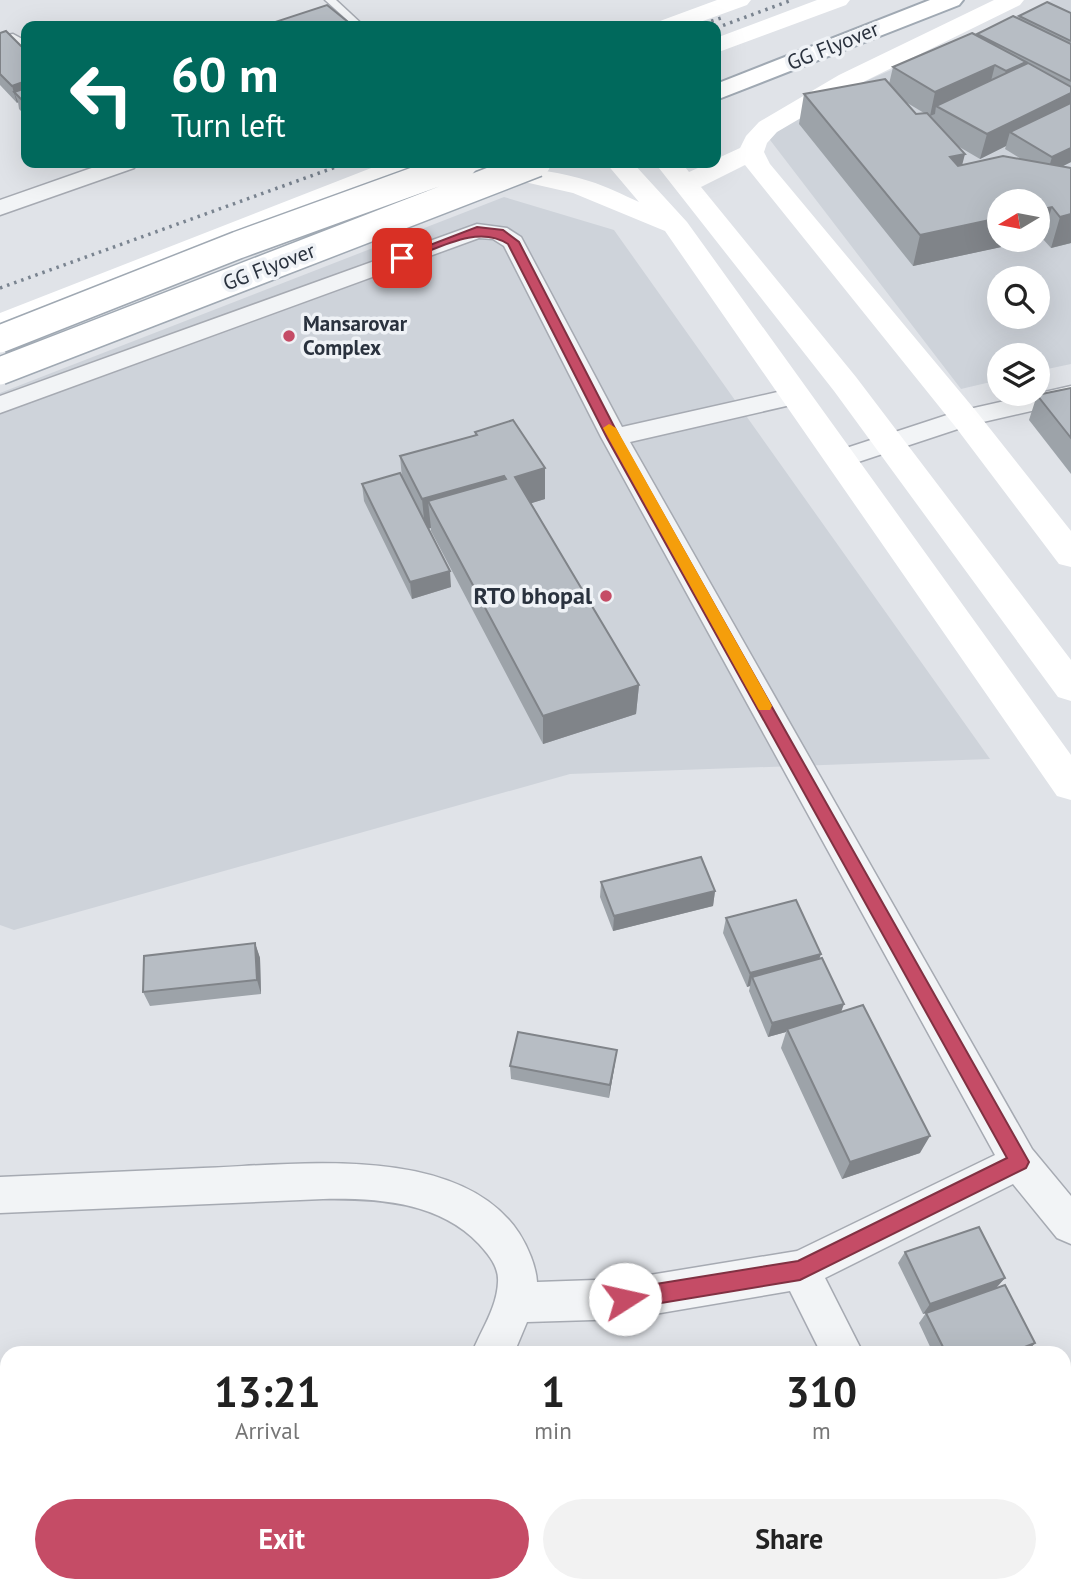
<!DOCTYPE html>
<style>
:root{--surface:#fff;--page:#f2f2f2;--text:#222;--muted:#767676;--accent:#c54c66}
body{margin:0;font-family:"PT Sans",sans-serif;background:var(--page);color:var(--text);height:100vh;display:flex;flex-direction:column;font-size:26px;white-space:nowrap}
*{box-sizing:border-box;margin:0}
p{font-size:23px;color:var(--muted)}
.icon{flex:none;width:38px;height:38px;fill:none;stroke:currentColor;stroke-width:2;stroke-linecap:round;stroke-linejoin:round}
.map{position:relative;flex:1;overflow:hidden}
.sheet{position:absolute;left:0px;top:1346px;width:1071px;height:247px;display:flex;flex-direction:column;background:var(--surface);border-radius:21px 21px 0 0;box-shadow:0 7px 28px #0002}
.sheet>*{flex:none}
.guide{position:absolute;left:21px;top:21px;width:700px;height:147px;border-radius:14px;box-shadow:0 7px 28px #0002;background:#00695c;color:#fff;overflow:hidden}
.needle{width:46px;rotate:260deg}
.controls{position:absolute;left:987px;top:189px;display:grid;gap:14px}
.controls a{display:grid;place-items:center;width:63px;height:63px;border-radius:50%;background:var(--surface);box-shadow:0 7px 28px #0002;font-size:35px}
.pin{position:absolute;display:grid;place-items:center;width:60px;height:60px;color:#fff;margin:-30px;border-radius:14px;box-shadow:0 4px 10px #0006}
.me{position:absolute;width:77px;margin:-38px;rotate:80deg;stroke-linejoin:round;filter:drop-shadow(0 0 5px #0008)}
.turn{display:flex;align-items:center;gap:24px;height:147px;padding:0 35px;font-size:32px}
.turn .icon{width:91px;height:91px;stroke-width:2.5}
.turn b{display:block;font-size:49px;line-height:60px}
.eta{display:flex;justify-content:space-evenly;align-items:center;height:119px;text-align:center}
.eta b{font-size:42px;font-weight:600;line-height:49px}
.cta{display:flex;gap:14px;margin-top:auto;padding:14px 35px}
.cta a{flex:1;height:80px;border-radius:42px;background:var(--accent);color:#fff;font-size:28px;font-weight:600;line-height:80px;text-align:center}
.cta a+a{background:var(--page);color:var(--text)}
.map>svg:first-child{display:block}
.built{fill:#ced3da;fill-rule:evenodd}
.lines{fill:none;stroke-linecap:round;stroke-linejoin:round}
.lane-casing{stroke:#a6aab2;stroke-width:3}
.street-casing{stroke:#a6aab2;stroke-width:3}
.primary-casing{stroke:#a0a9b3;stroke-width:4}
.lane{fill:#f2f4f6;fill-rule:evenodd}
.street{fill:#f2f4f6;fill-rule:evenodd}
.secondary{fill:#fff;fill-rule:evenodd}
.primary{fill:#fff;fill-rule:evenodd}
.rail{stroke:#7a8490;stroke-width:3.5;stroke-dasharray:2.5 5;stroke-linecap:butt}
.primary-bridge-casing{stroke:#a0a9b3;stroke-width:30;stroke-linecap:butt}
.primary-bridge{stroke:#fff;stroke-width:27}
.wall{fill:#9da3a9;fill-rule:evenodd}
.shaded-wall{fill:#808489}
.building{fill:#b7bdc4;stroke:#808489;stroke-width:2}
.route{fill:#c54c66;stroke:#803142;stroke-width:2}
.slow{fill:#f59e0b}
.poi-dot{fill:#c54c66;stroke:#eff2f6;stroke-width:2.5}
.labels{text-anchor:middle;stroke-width:7;stroke-linejoin:round;paint-order:stroke}
.far-street-label{font-size:21px;fill:#2a323e;stroke:#eff2f6}
.far-poi-label{font-size:21px;font-weight:bold;fill:#2a323e;stroke:#eff2f6;text-anchor:start}
.poi-label{font-size:24px;font-weight:bold;fill:#2a323e;stroke:#eff2f6;text-anchor:end}
</style>
<div class="map">
<svg width="1071" height="1592" viewBox="0 0 1071 1592">
<rect width="100%" height="100%" fill="#e0e3e8"/>
<!-- built -->
<path class="built" d="M1052,0H1071V364L1038,371V355H999V380L961,389L760,127ZM999,201H1038V240H999ZM999,278H1038V317H999Z
M504,197L614,230L990,759L570,774L14,930L0,925V393Z"/>
<g class="lines">
<defs>
<path id="lane" d="M325,0H336L364,26H354Z"/>
<path id="street" d="M13,34L26,41V57L19,55L9,47L0,48V36Z
M106,163H137L134,168L0,215V200Z
M477,224L507,228L521,237L622,427L795,388L804,390L808,396L804,402L795,404L630,442L1032,1149L1071,1196V1244L1057,1238L1013,1184L825,1278L863,1353H821L790,1291L625,1319L527,1322L514,1353H472C481,1330 497,1308 498,1282C499,1267 489,1255 479,1244C439,1202 377,1198 323,1199L0,1213V1177C68,1174 135,1171 203,1168C295,1165 459,1142 519,1233C528,1247 536,1266 537,1282L625,1279L797,1251L995,1155L601,437L504,246L493,239L479,238L0,413V396Z
M1071,386V402L970,425L840,468L831,465L827,459L831,453L956,412Z
M155,1586H228L231,1592H152Z
M944,1586H988L991,1592H947Z"/>
<path id="primary" d="M930,0H963L959,5L716,100V84Z"/>
</defs>
<!-- lane casing -->
<use href="#lane" class="lane-casing"/>
<!-- street casing -->
<use href="#street" class="street-casing"/>
<!-- primary casing -->
<use href="#primary" class="primary-casing"/>
<!-- lane -->
<use href="#lane" class="lane"/>
<!-- street -->
<use href="#street" class="street"/>
<!-- secondary -->
<path class="secondary" d="M717,0H751L747,5L689,26H656L660,21Z
M817,0H850L846,5L716,53V38Z
M994,0H1024L1020,5L857,85L777,132L767,143L764,152L770,164L976,411L1071,531V567L1059,564L954,425L745,165L701,187L856,377L1071,660V701L1058,697L834,391L655,163H682L689,172L709,163H716V159L740,148L746,136L759,122L839,75Z
M384,163C453,163 521,161 589,181C606,186 623,195 639,202L606,163H633L687,222L1071,755V800L1057,796L665,231L573,193L529,183L413,170L0,332V313Z"/>
<!-- primary -->
<use href="#primary" class="primary"/>
<!-- rail -->
<path class="rail" d="M697,26L724,17
M716,28L792,0
M0,288L347,163"/>
<defs>
<path id="primary-bridge" d="M0,339L238,245L464,163
M0,371L537,163"/>
</defs>
<!-- primary-bridge casing -->
<use href="#primary-bridge" class="primary-bridge-casing"/>
<!-- primary-bridge -->
<use href="#primary-bridge" class="primary-bridge"/>
</g>
<!-- wall -->
<path class="wall" d="M1071,13V162L1063,166L1071,168V243L1051,248L1042,238L913,266L799,124L804,94L889,84L893,67L1018,19L1019,16ZM904,101L924,113L916,114ZM956,145L980,159L1006,146L1005,149L1023,160L962,165Z
M0,33L26,51V116L19,109L18,102L17,103L0,85Z
M1071,388V474L1029,420L1037,395Z
M475,432L545,468V499L531,503L639,685L636,714L543,744L431,531V528L428,529L451,587L412,599L364,501L362,484L402,478L400,456L475,436Z
M601,882L715,891L713,906L613,931L600,897Z
M726,918L819,959L841,1012L920,1153L842,1179L781,1048L786,1032L768,1037L749,991L750,986L747,987L723,933Z
M255,943L260,958L261,994L150,1006L143,992Z
M615,1063L609,1098L511,1079L510,1066Z
M905,1252L1005,1278L996,1288L1035,1343L1026,1353H933L919,1323L926,1313L923,1314L898,1263Z"/>
<!-- shaded-wall -->
<path class="shaded-wall" d="M1026,62L1019,86L999,95L1006,71Z
M995,65L989,89L936,106L935,114L930,116L935,92Z
M26,81V99L14,92L18,102L17,103L12,86Z
M1071,93V112L1010,132L1006,146L980,159L987,134Z
M1071,148V162L1047,174L1052,157Z
M965,154L957,185L950,157Z
M1052,207L1042,238L1038,239V210Z
M1071,214V243L1051,248L1060,217Z
M999,218V240H1034L913,266L920,235Z
M545,468V499L516,508L515,477Z
M504,476L505,507L428,501L431,528L425,529L422,499Z
M450,571L451,587L412,599L410,582Z
M639,685L636,714L543,744V716Z
M715,891L713,906L613,931L614,916Z
M255,943L260,958L261,994L257,980Z
M821,954L816,968L752,977L750,986L747,987L750,973Z
M844,1004L839,1018L787,1029L786,1032L768,1037L772,1023Z
M617,1050L615,1063L609,1098L610,1085Z
M930,1136L920,1153L842,1179L850,1162Z
M1005,1278L996,1288L923,1314L930,1304Z
M1035,1343L1026,1353H1009Z
M1071,1443V1446L1064,1449V1445Z
M379,1586H385L386,1587L381,1592H371Z"/>
<!-- building -->
<path class="building" d="M1047,2L1071,13V41L1019,16Z
M327,5L353,26H276L272,23Z
M1013,16L1071,44V81L977,34Z
M6,31L26,51V81L12,86L0,74V33Z
M972,33L1026,62L1006,71L995,65L935,92L893,67Z
M1028,63L1071,87V93L987,134L936,106Z
M885,79L916,114L927,113L965,154L950,157L958,166L1003,156L1071,168V214L1060,217L1052,207L1038,210V201H999V218L920,235L804,94Z
M26,88V104L14,92Z
M1071,103V148L1052,157L1010,132Z
M1071,388V438L1037,395Z
M513,420L545,468L515,477L639,685L543,716L428,501L506,479L504,476L422,499L400,456L477,435L475,432Z
M400,473L450,571L410,582L362,484Z
M701,857L715,891L614,916L601,882Z
M796,900L821,954L750,973L726,918Z
M255,943L257,980L143,992L144,956Z
M822,958L844,1004L772,1023L752,977Z
M863,1005L930,1136L850,1162L787,1029Z
M518,1032L617,1050L610,1085L510,1066Z
M979,1227L1005,1278L930,1304L905,1252Z
M1005,1285L1035,1343L1009,1353H946L926,1313Z
M1064,1381L1071,1394V1443L1064,1445Z
M248,1586H379L371,1592H243L242,1590Z"/>
<!-- route -->
<path class="route" d="M477,227L503,230L519,242L620,438L1029,1162L1026,1168L800,1280L625,1309L618,1306L615,1299L618,1292L625,1289L798,1261L1007,1158L607,438L508,244C477,224 438,249 406,260L396,258Z"/>
<!-- slow -->
<path class="slow" d="M609,424L616,428L770,702L772,706L770,710H759L603,428Z"/>
<!-- markers -->
<g class="poi-dot">
<circle cx="289" cy="336" r="7"/>
<circle cx="606" cy="596" r="7"/>
</g>
<g class="labels">
<!-- far-street labels -->
<g class="far-street-label">
<text transform="translate(833 46) rotate(-22)" y="7">GG Flyover</text>
<text transform="translate(269 267) rotate(-21)" y="7">GG Flyover</text>
</g>
<!-- far-poi labels -->
<g class="far-poi-label">
<text x="303" y="331">Mansarovar<tspan x="303" dy="24">Complex</tspan></text>
</g>
<!-- poi labels -->
<g class="poi-label">
<text x="592" y="604">RTO bhopal</text>
</g>
</g>
</svg>
<div class="controls">
<a><svg class="needle" viewBox="-14 -14 28 28"><path d="M0-13l5 13h-10z" fill="#e53935"/><path d="M0 13l5-13h-10z" fill="#767676"/></svg></a>
<a><svg class="icon" aria-label="search" viewBox="0 0 24 24"><circle cx="10" cy="10" r="6"/><path d="M15 15l6 6"/></svg></a>
<a><svg class="icon" aria-label="layers" viewBox="0 0 24 24"><path d="M12 4l9 5-9 5-9-5zM3 14l9 5 9-5"/></svg></a>
</div>
<div class="pin" style="left:402px;top:258px;background:#d93025"><svg class="icon" aria-label="arrive" viewBox="0 0 24 24"><path d="M6 21V4h12l-3 4 3 4H6"/></svg></div>
<svg class="me" style="left:625px;top:1299px" viewBox="-20 -20 40 40"><circle r="19" fill="#fff"/><path d="M0-13L10 11 0 6-10 11z" fill="#c54c66"/></svg>
<div class="guide">
<div class="turn"><svg class="icon" aria-label="left" viewBox="0 0 24 24"><path d="M17 20v-9H6M10 6l-5 5 5 5"/></svg><div><b>60 m</b>Turn left</div></div>
</div>
<section class="sheet">
<div class="eta">
<div><b>13:21</b><p>Arrival</p></div>
<div><b>1</b><p>min</p></div>
<div><b>310</b><p>m</p></div>
</div>
<div class="cta"><a>Exit</a><a>Share</a></div>
</section>
</div>
